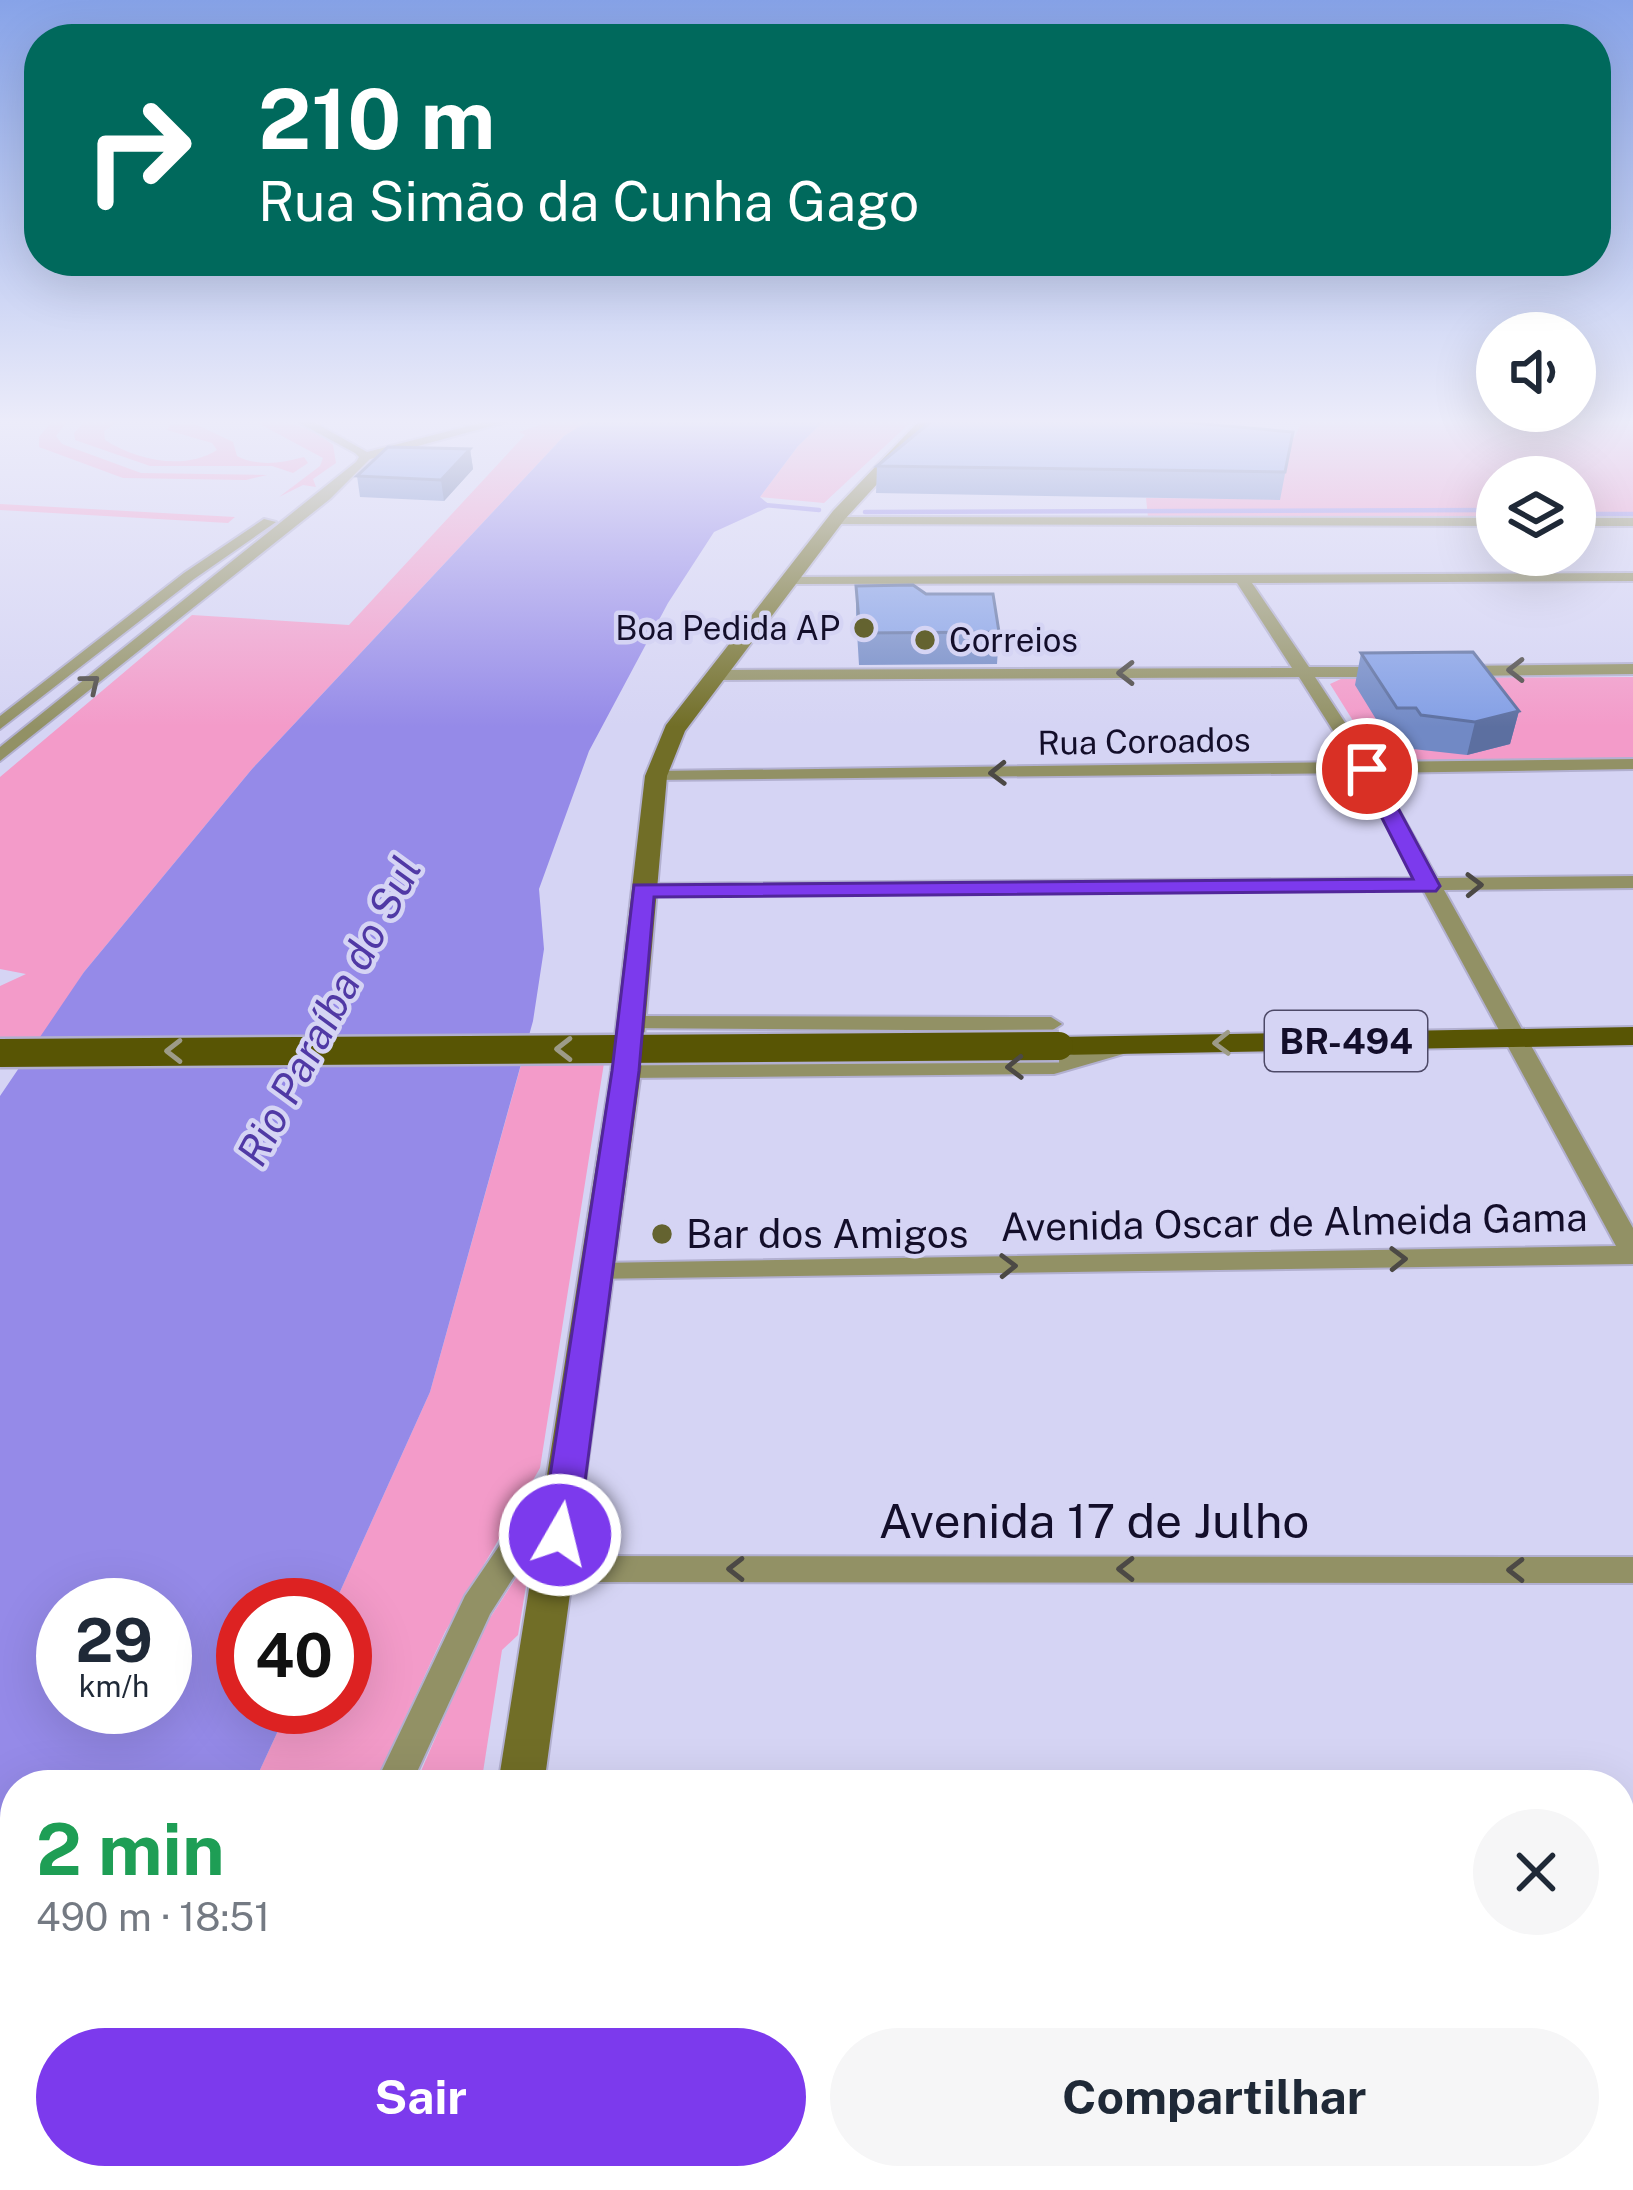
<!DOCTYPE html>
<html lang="pt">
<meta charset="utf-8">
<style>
:root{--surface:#fff;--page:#f6f6f7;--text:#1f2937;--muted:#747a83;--accent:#7c3aed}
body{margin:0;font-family:"Public Sans",sans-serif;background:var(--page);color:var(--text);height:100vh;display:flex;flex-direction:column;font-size:45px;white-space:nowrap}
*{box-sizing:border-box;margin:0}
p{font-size:39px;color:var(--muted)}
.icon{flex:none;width:66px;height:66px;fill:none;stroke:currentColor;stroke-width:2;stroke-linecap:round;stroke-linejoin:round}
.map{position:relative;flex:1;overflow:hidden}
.panel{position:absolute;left:0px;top:1770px;width:1635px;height:420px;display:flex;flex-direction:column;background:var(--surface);border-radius:48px 48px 0 0;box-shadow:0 12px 48px #0002}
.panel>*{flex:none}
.guide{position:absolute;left:24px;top:24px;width:1587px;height:252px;border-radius:48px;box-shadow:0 12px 48px #0002;background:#00695c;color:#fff;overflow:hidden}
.controls{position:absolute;left:1476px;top:312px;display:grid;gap:24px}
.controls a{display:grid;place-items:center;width:120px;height:120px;border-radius:50%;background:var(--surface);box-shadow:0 12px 48px #0002;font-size:60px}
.speed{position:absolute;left:36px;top:1578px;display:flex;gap:24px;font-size:60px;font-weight:700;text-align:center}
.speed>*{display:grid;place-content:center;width:156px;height:156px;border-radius:50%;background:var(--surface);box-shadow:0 12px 48px #0002;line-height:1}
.speed small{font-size:30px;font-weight:400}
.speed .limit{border:18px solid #d22;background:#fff;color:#111}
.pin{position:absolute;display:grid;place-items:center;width:102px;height:102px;color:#fff;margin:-51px;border:6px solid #fff;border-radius:50%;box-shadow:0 3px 12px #0007}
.me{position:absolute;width:132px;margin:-66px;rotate:8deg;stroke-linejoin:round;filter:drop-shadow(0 0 9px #0008)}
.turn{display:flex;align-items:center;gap:42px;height:252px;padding:0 36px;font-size:54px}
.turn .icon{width:156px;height:156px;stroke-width:2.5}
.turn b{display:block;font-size:84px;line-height:102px}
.round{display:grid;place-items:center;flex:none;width:126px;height:126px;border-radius:63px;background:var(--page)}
.headline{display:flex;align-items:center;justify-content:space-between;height:204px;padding:0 36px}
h1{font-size:72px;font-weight:700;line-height:90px;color:#1e9e55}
.action{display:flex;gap:24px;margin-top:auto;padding:24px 36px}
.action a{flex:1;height:138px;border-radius:72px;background:var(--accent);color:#fff;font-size:48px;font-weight:700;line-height:138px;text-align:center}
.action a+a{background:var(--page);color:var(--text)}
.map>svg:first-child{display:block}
.green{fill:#f39bc9}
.water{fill:#958ae8;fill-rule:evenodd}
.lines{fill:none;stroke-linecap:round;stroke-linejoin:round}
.stream{stroke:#958ae8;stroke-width:4.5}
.street-casing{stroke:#b2b0d0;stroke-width:4}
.secondary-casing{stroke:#b2b0d0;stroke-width:4}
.primary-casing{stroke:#b2b0d0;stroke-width:4}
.street{fill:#929165;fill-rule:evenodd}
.secondary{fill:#716e27;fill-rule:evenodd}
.primary{fill:#585504;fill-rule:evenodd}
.primary-bridge-casing{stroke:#b2b0d0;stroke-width:33;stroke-linecap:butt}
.primary-bridge{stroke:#585504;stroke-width:28}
.wall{fill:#7189c5}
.shaded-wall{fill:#5c6fa0}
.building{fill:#839fe5;stroke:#5c6fa0;stroke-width:3}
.oneway{stroke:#4c4945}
.oneway2{stroke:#9d9b88}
.route{fill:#7c3aed;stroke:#51269a;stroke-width:3}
.poi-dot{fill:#646330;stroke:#d5d4f4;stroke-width:4.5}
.labels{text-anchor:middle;stroke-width:9;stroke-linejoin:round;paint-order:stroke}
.far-poi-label{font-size:33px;fill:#130e2a;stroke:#d5d4f4;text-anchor:end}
.far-street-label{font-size:33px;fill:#130e2a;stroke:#d5d4f4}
.shield{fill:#d5d4f4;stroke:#4d4967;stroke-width:3}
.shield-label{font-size:36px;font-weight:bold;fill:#130e2a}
.street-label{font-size:39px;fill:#130e2a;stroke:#d5d4f4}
.poi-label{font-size:39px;fill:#130e2a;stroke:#d5d4f4;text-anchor:start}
.water-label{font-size:42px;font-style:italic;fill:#5039a5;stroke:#d5d4f4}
.near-street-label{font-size:48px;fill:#130e2a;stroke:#d5d4f4}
</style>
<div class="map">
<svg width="1633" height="2190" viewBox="0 0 1633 2190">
<rect width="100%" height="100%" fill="#d5d4f4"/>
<!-- green -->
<path class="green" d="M53,420H68L56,436L62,444L141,473L267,475L246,480L123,478L39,447V437Z
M86,420H120L104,431L105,440C136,460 184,471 217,450L212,443L167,430L170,425L195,424L233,442L237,456C258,467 282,463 304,457L308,463L293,473L272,466H150L75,440L74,433Z
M252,420C282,420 308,425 333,445L336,463L313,479L316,487L303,485L279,497L320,466L323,458Z
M555,420H590L564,436L252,769L84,972L43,1038H0V986L26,974L0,969V777L192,615L349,625L525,435L519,432Z
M825,420H913L824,503L760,497L798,446Z
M1303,420H1633V519H1575V477H1497V519L1148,517L1146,498L1280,499L1184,428L1294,438Z
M0,504L235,517L228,523L0,510Z
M1633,677V759L1390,761L1372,751L1330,684L1343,678Z
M604,1063L540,1468L445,1632L374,1785H253L289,1707H345V1605H334L430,1392L521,1065Z
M531,1555L518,1635L502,1650L481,1785H415L482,1630Z
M80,2175H264L262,2190H74Z
M310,2175H408L403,2190H308Z"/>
<!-- water -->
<path class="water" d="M590,420H825L798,446L760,497L771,506L714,532L668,603L589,751L539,889L544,949L533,1021L430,1392L334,1605H243V1707H289L253,1785H15V2175H80L74,2190H0V1096L84,972L252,769L564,436ZM63,1605H165V1707H63Z"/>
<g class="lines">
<!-- stream -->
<path class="stream" d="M765,505L819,510
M865,512L1497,510
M1575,514H1633"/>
<defs>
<path id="street" d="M294,420H310L367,452L492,420H514L370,459L330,499L0,761V747L356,462L359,457L355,453Z
M834,517L1497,518V526L829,524L827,521Z
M1575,518H1633V526H1575Z
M264,519L276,522L194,579L0,729V716L184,573Z
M1633,573V581L1252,583L1309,667H1391L1399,672L1391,677H1315L1371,762L1633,759V769L1378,773L1437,878L1633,876V888L1444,890L1633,1228V1264L587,1279L583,1272L587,1265L597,1263L1616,1246L1423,890L643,896L633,890L643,884L1417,878L1360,773L650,780L647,776L656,771L1353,762L1299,677L719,680L711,675L719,670L1292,668L1237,583L793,584L786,580L788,577Z
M1633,664V674L1455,676L1447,671L1455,666Z
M630,1016L1051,1017L1062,1024L1051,1031L622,1028L619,1023L622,1018Z
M1129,1038L1141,1045L1137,1050L1054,1074L626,1078L614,1071L626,1064L1053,1060Z
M562,1466L573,1470L577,1478L490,1614L411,1785H375L465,1596L551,1470Z
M555,1556L1633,1557V1583L555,1582L544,1578L539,1569L544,1560Z
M267,2175H311L309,2190H265Z
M969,2175H1013L1015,2190H971Z"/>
<path id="secondary" d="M920,420H936L845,519L685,731L667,776L641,1071L544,1785H498L611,1071L645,776L666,725L833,511Z"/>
<path id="primary" d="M1633,1027V1045L1059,1055L1045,1046L1059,1037Z
M0,1975L15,1977V2027L0,2025Z
M1620,2003H1633V2053H1620Z
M223,2175H277L275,2190H221Z"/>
</defs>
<!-- street casing -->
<use href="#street" class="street-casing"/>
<!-- secondary casing -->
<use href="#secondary" class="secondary-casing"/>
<!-- primary casing -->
<use href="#primary" class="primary-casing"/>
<!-- street -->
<use href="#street" class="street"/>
<!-- secondary -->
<use href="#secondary" class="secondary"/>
<!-- primary -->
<use href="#primary" class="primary"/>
<defs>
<path id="primary-bridge" d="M0,1053L1059,1046"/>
</defs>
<!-- primary-bridge casing -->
<use href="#primary-bridge" class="primary-bridge-casing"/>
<!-- primary-bridge -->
<use href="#primary-bridge" class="primary-bridge"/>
</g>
<!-- wall -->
<path class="wall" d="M1293,432L1280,500L876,493L877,466Z
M470,449L473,469L444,501L360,497L357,476Z
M856,586L926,594L999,632L997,664L859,665L856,616Z
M1361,653L1519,711L1510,744L1467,755L1413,749L1409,742H1390L1355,685Z"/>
<!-- shaded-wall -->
<path class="shaded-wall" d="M470,449L473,469L444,501L441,480Z
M1519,711L1510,744L1467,755L1475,722Z"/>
<!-- building -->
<path class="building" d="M933,420H1160L1293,432L1285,472L877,466Z
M388,447L470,449L441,480L357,476Z
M913,585L926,594H993L999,632L860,633L856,586Z
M1473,652L1519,711L1475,722L1421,715L1416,708H1397L1361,653Z"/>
<!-- one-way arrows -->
<defs><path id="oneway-chevron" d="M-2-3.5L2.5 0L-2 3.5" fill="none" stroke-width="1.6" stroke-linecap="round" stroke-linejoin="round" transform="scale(3)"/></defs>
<g class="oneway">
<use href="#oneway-chevron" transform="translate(1516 670) rotate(180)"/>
<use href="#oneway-chevron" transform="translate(1126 673) rotate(180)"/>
<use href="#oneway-chevron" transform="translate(91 683) rotate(-39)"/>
<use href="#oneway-chevron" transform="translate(998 773) rotate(179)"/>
<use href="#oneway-chevron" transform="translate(1474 885) rotate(-1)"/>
<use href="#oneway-chevron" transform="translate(1015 1067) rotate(179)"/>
<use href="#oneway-chevron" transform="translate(1398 1259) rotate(-1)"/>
<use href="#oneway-chevron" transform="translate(1008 1266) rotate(-1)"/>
<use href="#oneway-chevron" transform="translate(736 1569) rotate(-180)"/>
<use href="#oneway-chevron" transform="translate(1126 1569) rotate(-180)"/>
<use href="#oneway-chevron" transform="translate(1516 1570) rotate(-180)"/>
</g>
<g class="oneway2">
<use href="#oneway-chevron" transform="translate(1222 1043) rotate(179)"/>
<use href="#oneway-chevron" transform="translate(564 1049) rotate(180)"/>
<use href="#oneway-chevron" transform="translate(174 1051) rotate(180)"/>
</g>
<!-- sky -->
<linearGradient id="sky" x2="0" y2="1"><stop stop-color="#87a3e8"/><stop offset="0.58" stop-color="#ececfa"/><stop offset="1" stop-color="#ececfa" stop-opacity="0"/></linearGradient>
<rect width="1633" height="727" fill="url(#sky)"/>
<!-- route -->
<path class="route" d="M1367,762L1377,769L1440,886L1436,891L654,897L639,1071L578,1535L572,1546L560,1550L547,1546L541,1535L612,1071L634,885L1413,879L1357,769Z"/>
<!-- markers -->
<g class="poi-dot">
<circle cx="864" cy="628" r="12"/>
<circle cx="925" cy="640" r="12"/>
<circle cx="662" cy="1234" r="12"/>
</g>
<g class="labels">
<!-- far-poi labels -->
<g class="far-poi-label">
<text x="840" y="640">Boa Pedida AP</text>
<text x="949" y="652" text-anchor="start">Correios</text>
</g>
<!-- far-street labels -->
<g class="far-street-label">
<text transform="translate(1144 741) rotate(-1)" y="12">Rua Coroados</text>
</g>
<!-- shield labels -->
<rect class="shield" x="1265" y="1011" width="162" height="60" rx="9"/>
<g class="shield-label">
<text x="1346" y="1054">BR-494</text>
</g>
<!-- street labels -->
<g class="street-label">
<text transform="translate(1294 1222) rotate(-1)" y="14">Avenida Oscar de Almeida Gama</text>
</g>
<!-- poi labels -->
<g class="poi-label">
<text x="686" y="1248">Bar dos Amigos</text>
</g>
<!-- water labels -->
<g class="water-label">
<text transform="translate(329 1011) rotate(-62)" y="15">Rio Paraíba do Sul</text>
</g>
<!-- near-street labels -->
<g class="near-street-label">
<text x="1094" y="1538">Avenida 17 de Julho</text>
</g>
</g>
</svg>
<div class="controls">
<a><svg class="icon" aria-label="sound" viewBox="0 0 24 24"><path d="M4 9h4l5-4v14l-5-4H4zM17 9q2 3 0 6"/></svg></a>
<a><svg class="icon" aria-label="layers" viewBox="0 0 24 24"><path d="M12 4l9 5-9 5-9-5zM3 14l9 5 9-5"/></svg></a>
</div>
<div class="speed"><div>29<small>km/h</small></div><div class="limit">40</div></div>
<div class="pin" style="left:1367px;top:769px;background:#d93025"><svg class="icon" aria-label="arrive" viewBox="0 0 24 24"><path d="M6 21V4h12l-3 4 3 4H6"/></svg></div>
<svg class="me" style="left:560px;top:1535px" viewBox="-20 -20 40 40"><circle r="17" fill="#7c3aed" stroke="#fff" stroke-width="3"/><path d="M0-11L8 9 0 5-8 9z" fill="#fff"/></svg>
<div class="guide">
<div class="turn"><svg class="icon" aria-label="right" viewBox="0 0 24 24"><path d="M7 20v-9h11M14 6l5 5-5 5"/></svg><div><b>210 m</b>Rua Simão da Cunha Gago</div></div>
</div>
<section class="panel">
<div class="headline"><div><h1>2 min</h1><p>490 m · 18:51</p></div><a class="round"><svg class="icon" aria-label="close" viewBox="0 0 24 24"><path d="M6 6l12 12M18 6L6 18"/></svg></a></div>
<div class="action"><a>Sair</a><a>Compartilhar</a></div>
</section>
</div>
